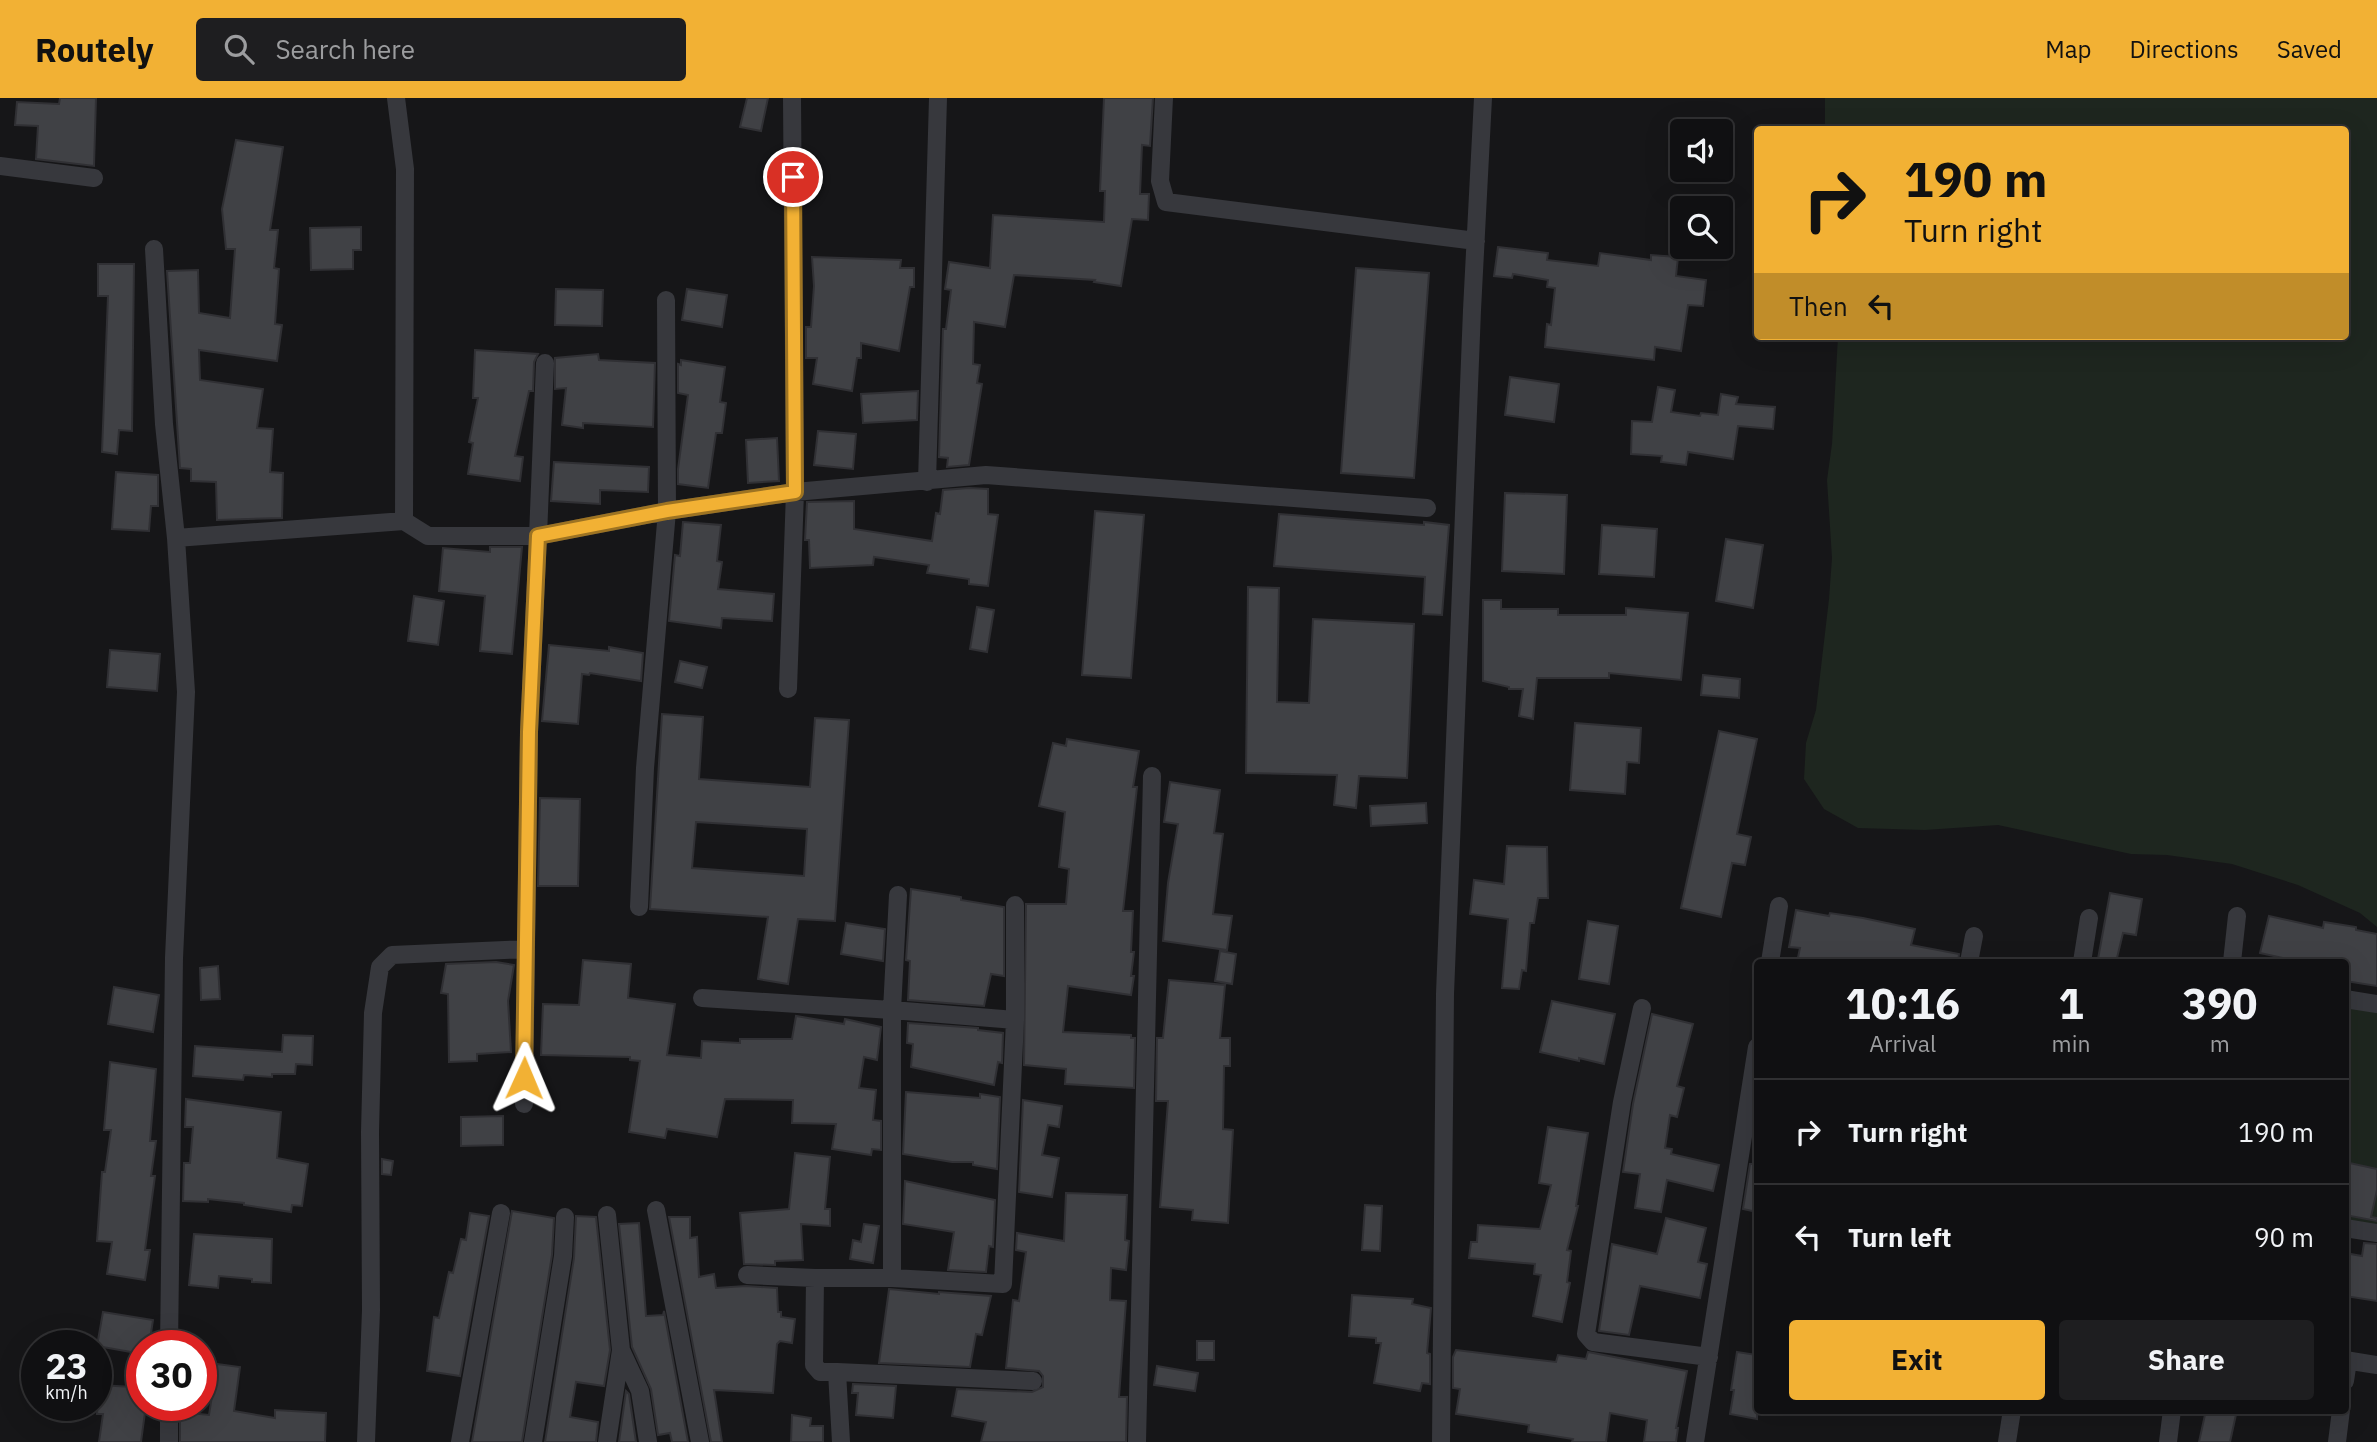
<!DOCTYPE html>
<style>
:root{--surface:#101012;--page:#1e1e20;--text:#f1f3f6;--muted:#9c9d9f;--line:#303032;--accent:#f2b134}
body{margin:0;font-family:"IBM Plex Sans",sans-serif;background:var(--page);color:var(--text);height:100vh;display:flex;flex-direction:column;font-size:26px;white-space:nowrap}
*{box-sizing:border-box;margin:0}
p{font-size:23px;color:var(--muted)}
.icon{flex:none;width:38px;height:38px;fill:none;stroke:currentColor;stroke-width:2;stroke-linecap:round;stroke-linejoin:round}
.map{position:relative;flex:1;overflow:hidden}
.panel{position:absolute;left:1754px;top:861px;width:595px;height:455px;display:flex;flex-direction:column;background:var(--surface);border-radius:7px;box-shadow:0 7px 28px #0002,0 0 0 2px var(--line)}
.panel>*{flex:none}
.guide{position:absolute;left:1754px;top:28px;width:595px;height:214px;border-radius:7px;box-shadow:0 7px 28px #0002,0 0 0 2px var(--line);background:#f2b134;color:#111;overflow:hidden}
.fabs{position:absolute;left:1670px;top:21px;display:grid;gap:14px}
.fabs a{display:grid;place-items:center;width:63px;height:63px;border-radius:7px;background:var(--surface);box-shadow:0 7px 28px #0002,0 0 0 2px var(--line);font-size:35px}
.speed{position:absolute;left:21px;top:1232px;display:flex;gap:14px;font-size:35px;font-weight:700;text-align:center}
.speed>*{display:grid;place-content:center;width:91px;height:91px;border-radius:50%;background:var(--surface);box-shadow:0 7px 28px #0002,0 0 0 2px var(--line);line-height:1}
.speed small{font-size:18px;font-weight:400}
.speed .limit{border:10px solid #d22;background:#fff;color:#111}
.pin{position:absolute;display:grid;place-items:center;width:60px;height:60px;color:#fff;margin:-30px;border:4px solid #fff;border-radius:50%;box-shadow:0 2px 7px #0007}
.me{position:absolute;width:77px;margin:-38px;rotate:1deg;stroke-linejoin:round;filter:drop-shadow(0 0 5px #0008)}
.turn{display:flex;align-items:center;gap:24px;height:147px;padding:0 35px;font-size:32px}
.turn .icon{width:91px;height:91px;stroke-width:2.5}
.turn b{display:block;font-size:49px;line-height:60px}
.then{display:flex;align-items:center;height:66px;padding:0 35px;background:#0003;gap:14px;font-size:26px}
.eta{display:flex;justify-content:space-evenly;align-items:center;height:119px;text-align:center}
.eta b{font-size:42px;font-weight:700;line-height:49px}
.primary-button{display:flex;gap:14px;margin-top:auto;padding:14px 35px}
.primary-button a{flex:1;height:80px;border-radius:7px;background:var(--accent);color:#111;font-size:28px;font-weight:700;line-height:80px;text-align:center}
.primary-button a+a{background:var(--page);color:var(--text)}
ul{padding:0;list-style:none}
li{display:flex;align-items:center;gap:21px;height:105px;padding:0 35px;border-top:2px solid var(--line)}
li div{flex:1}
li b{display:block;font-size:26px}
li em{font-style:normal}
header{display:flex;align-items:center;gap:42px;box-sizing:border-box;height:98px;padding:0 35px;background:var(--accent);color:#111}
header strong{font-size:33px}
nav{display:flex;gap:38px;margin-inline-start:auto;font-size:24px}
.search{width:490px;height:63px;background:var(--page);display:flex;align-items:center;gap:18px;box-sizing:border-box;padding:0 24px;border-radius:7px;color:var(--muted);font-size:26px}
.map>svg:first-child{display:block}
.green{fill:#1e261f}
.building{fill:#404145;stroke:#303034;stroke-width:2;fill-rule:evenodd}
.lines{fill:none;stroke-linecap:round;stroke-linejoin:round}
.minor{stroke:#37383d;stroke-width:18}
.route-casing{stroke:#9d7322;stroke-width:18}
.route{stroke:#f2b134;stroke-width:12}
</style>
<header>
<strong>Routely</strong>
<div class="search"><svg class="icon" aria-label="search" viewBox="0 0 24 24"><circle cx="10" cy="10" r="6"/><path d="M15 15l6 6"/></svg>Search here</div>
<nav><a>Map</a><a>Directions</a><a>Saved</a></nav>
</header>
<div class="map">
<svg width="2377" height="1344" viewBox="0 0 2377 1344">
<rect width="100%" height="100%" fill="#161618"/>
<!-- green -->
<path class="green" d="M1825,0H2377V829L2360,815L2298,787L2232,766L2167,757L2131,756L1998,727L1925,732L1858,730L1824,711L1804,681L1806,645L1816,612L1829,501L1832,460L1827,382L1832,346L1838,238H2345V32L1825,31Z
M2345,907L2377,912V1130L2345,1124Z"/>
<!-- building -->
<path class="building" d="M60,0H96L94,68L36,61L38,28L15,27L17,4L59,6Z
M747,0H768L761,33L740,29Z
M1104,0H1153L1150,48L1142,47L1140,96H1149L1148,122L1132,121L1121,188L1094,184L1095,182L1014,177L1005,229L974,224L973,266L980,267L977,285L982,286L969,367L947,369L948,360L939,359L943,231H946L951,192L945,191L949,164L990,170L993,117L1104,124L1105,93H1100Z
M236,42L283,49L270,132H278L274,170L279,171L275,226L282,227L277,263L199,252L200,282L263,291L257,330L273,331L270,374L283,375L282,420L217,422L216,384L191,383V371L180,370L167,173L198,172L199,215L230,220L235,151H226L222,111Z
M361,129V152H353V171L311,172L310,130Z
M1498,149L1548,155L1547,162L1598,168L1600,155L1651,162V157L1678,159L1676,178L1706,182L1703,208L1688,207L1681,253L1655,249L1654,262L1545,249L1547,226L1551,227L1555,190L1547,189L1548,182L1513,176L1512,180L1494,178Z
M812,159L901,162L900,170H914V189H910L899,253L861,245V260H857L852,293L813,286L817,260H806V229H811L814,188Z
M98,166H134L132,333L119,332L117,356L102,354L108,198H98Z
M1356,170L1429,175L1414,380L1341,375Z
M556,191L603,192L602,228L555,227Z
M687,191L727,197L722,229L682,222Z
M475,252L538,256L534,264L533,293H529L515,358L523,359L520,383L468,376L473,345L469,344L478,300H473Z
M598,256L599,262L655,265L653,329L583,325V330L562,327L566,290L555,291V260Z
M681,262L725,269L720,304L726,305L722,335H716L708,390L678,386V371L688,297L678,295V266L681,267Z
M1510,279L1559,286L1554,324L1505,317Z
M1658,289L1675,292L1671,314L1700,318L1701,315L1718,317L1721,296L1738,299L1736,306L1775,309L1773,331L1738,328L1733,361L1688,354L1686,367L1661,364L1662,358L1631,356L1632,323L1652,324Z
M918,293L917,322L863,325L861,296Z
M818,333L856,336L853,371L814,367Z
M777,340L779,383L748,385L746,342Z
M554,364L649,369L648,394L600,392V406L551,403Z
M116,374L158,377V408H151L149,433L112,431Z
M969,390L988,391V416L998,417L988,488L969,486V481L927,475L929,467L874,459L873,467L810,470L809,442H805L807,404L854,403V431L932,443L936,415L940,416L943,392Z
M1505,395L1567,397L1564,476L1502,473Z
M1095,413L1144,417L1131,580L1082,577Z
M1279,416L1424,427V424L1449,427L1442,517L1423,516L1425,479L1274,468Z
M683,424L721,427L717,463L722,464L718,491L774,496L772,523L722,520L721,530L669,523L675,457L680,458Z
M1602,427L1657,431L1654,479L1599,476Z
M1726,441L1763,447L1753,510L1716,503Z
M490,449H522L512,556L480,553L485,498L439,493L443,450L490,454Z
M1248,489L1279,490L1277,604L1309,605L1313,521L1414,526L1407,680L1359,678L1356,710L1334,707L1337,677L1246,675Z
M414,498L444,503L438,547L408,543Z
M1483,502H1501V511H1558V517H1626V510L1688,515L1681,582L1609,575V580H1537L1533,621L1519,618L1523,591H1509V589L1483,583Z
M977,509L994,512L987,554L970,551Z
M549,547L609,553V549L643,555L641,583L590,575L589,577L582,576L578,626L542,623Z
M110,552L160,556L157,593L107,589Z
M680,563L707,569L702,590L675,584Z
M1703,577L1740,581L1739,600L1701,597Z
M662,616L703,619L699,681L810,689L815,620L849,622L835,823L798,821L788,886L758,881L768,819L650,811ZM696,724L807,731L804,778L692,770Z
M1575,625L1641,630L1639,665L1627,664L1625,696L1570,692Z
M1719,633L1757,641L1737,736L1751,739L1745,767L1732,765L1721,819L1681,810Z
M1067,641L1139,653L1133,689H1137L1123,813H1133L1131,854H1134L1131,878H1134L1131,897L1068,888L1063,934L1131,937V940H1135L1134,990L1065,986L1066,971L1024,967L1026,806H1066L1069,771L1059,769L1065,714L1039,708L1053,645L1066,648Z
M1170,684L1220,692L1214,735L1223,736L1213,816L1232,818L1227,852L1163,843L1168,785L1178,726L1164,724Z
M540,700L580,701L578,788H538Z
M1426,705L1427,725L1371,728L1370,708Z
M1507,748L1547,749L1548,800H1538L1534,825H1530L1526,873L1522,872L1519,891L1502,890L1508,821L1470,816L1474,782L1504,786Z
M911,791L961,799V802L1004,809V878L991,876L984,908L908,902L910,863L906,862Z
M2110,795L2142,801L2136,837L2123,835L2116,864L2098,861Z
M1796,812L1829,818L1830,815L1863,820L1915,831L1911,847L1959,856L1958,864H1832L1816,862V864H1797L1800,850L1789,849Z
M2269,818L2323,830L2324,824L2356,829V832L2377,836V888L2345,883V864H2282L2283,860L2260,855Z
M1588,823L1618,828L1609,886L1579,881Z
M846,825L885,831L883,863L841,856Z
M1220,853L1236,856L1232,886L1215,883Z
M583,862L631,866L628,900L675,906L667,957L701,960L702,943L740,945V941H792L796,918L844,926L845,921L881,929L877,962L864,959L859,990L876,992L873,1022L881,1023V1052L872,1051L871,1057L832,1051L836,1026L792,1025L793,1002L725,1001L717,1039L667,1031L665,1040L629,1034L640,963L630,962V959L541,957L543,906L579,907Z
M496,864L514,867L508,903L511,954L477,956V963L449,964L448,896L441,895L446,866Z
M218,868L220,901L201,902L200,870Z
M1169,882L1225,887L1220,940H1230V968H1224L1223,1031L1233,1032L1228,1125L1192,1122L1193,1112L1160,1109L1168,1003H1156L1157,940H1163Z
M114,889L159,897L153,934L108,926Z
M1552,903L1615,916L1604,966L1579,960V963L1540,954Z
M1652,916L1693,926L1677,988L1684,990L1677,1019L1670,1017L1665,1050L1672,1051L1671,1056L1719,1067L1713,1093L1667,1082L1661,1114L1635,1110L1640,1076L1623,1074L1633,1006Z
M908,925L978,930V932L1003,935L1002,965L998,964L994,987L911,969L913,946L907,945Z
M283,937L313,938L312,967L296,966L295,976H272V979L244,977L243,982L193,978L195,948L282,954Z
M110,964L156,971L150,1043H156L151,1078H155L145,1152H150L145,1182L107,1176L112,1144L97,1143L102,1074H105L111,1032H104Z
M906,994L980,1000V996L1000,999L997,1071L973,1067V1064H952L903,1056Z
M186,1001L281,1014L277,1060L308,1066L302,1108L292,1107L291,1114L244,1107V1105L208,1101V1104L183,1103L184,1065H190L193,1029H185Z
M1023,1002L1062,1008L1059,1029L1048,1027L1042,1057L1059,1060L1052,1099L1019,1094Z
M503,1018V1047L461,1048V1019Z
M1548,1029L1588,1035L1576,1108H1578L1567,1152L1571,1153L1567,1184L1570,1185L1562,1224L1533,1218L1541,1177L1534,1176L1535,1166L1469,1160L1471,1144H1477L1478,1127L1540,1131L1551,1087L1539,1085Z
M795,1055L830,1059L825,1111H830V1128L801,1126L803,1162L775,1163V1167L744,1166L740,1115L789,1111Z
M382,1061L393,1063L391,1077L382,1076Z
M2345,1064L2377,1071V1092L2371,1119L2377,1120V1123L2345,1117Z
M1750,1066H1757V1114L1743,1111Z
M905,1083L995,1102L993,1149L989,1148L986,1174L948,1172L954,1134L903,1126Z
M1066,1095L1127,1097L1125,1142L1129,1143L1126,1172L1111,1170L1110,1202L1126,1203L1119,1299H1127L1126,1344H981L986,1324L952,1318L957,1291L1032,1294L1043,1289V1278L1039,1273L1006,1270L1013,1202L1019,1203L1026,1154L1016,1152L1017,1135L1064,1143Z
M1365,1107L1382,1108L1380,1153L1362,1152Z
M512,1113L554,1120L552,1157L522,1344H472Z
M470,1115L489,1118L460,1278L427,1273L434,1219L439,1220L449,1174L453,1175L461,1141L466,1142Z
M576,1118L596,1119L610,1252L604,1288L576,1284L570,1319L598,1324L596,1344H545L574,1160Z
M669,1119H690V1140L697,1139L699,1179L714,1176L716,1190L746,1188L777,1190L778,1214H781V1219L795,1221L792,1245L780,1243L777,1246L773,1295L714,1292L722,1344H711Z
M1666,1120L1706,1130L1698,1164L1707,1166L1700,1200L1640,1188L1629,1237L1599,1233L1612,1146L1657,1156Z
M639,1125L646,1218L663,1217L664,1213L688,1344H672L670,1335L658,1337L651,1291L632,1249L619,1126Z
M864,1126L879,1128L873,1165L850,1161L853,1142L861,1144Z
M194,1136L272,1141L271,1185L252,1184V1181L219,1178L218,1190L189,1187Z
M2364,1145L2377,1146V1203L2345,1198V1155L2362,1158Z
M889,1191L939,1196V1194L991,1198L982,1237L976,1236L970,1269L879,1265Z
M1352,1197L1413,1201L1412,1206L1431,1210L1427,1255L1430,1256V1286L1422,1285L1420,1293L1374,1285L1381,1245H1376V1240L1349,1238Z
M103,1214L153,1222L149,1248H142V1256L97,1248Z
M1197,1243H1214V1262H1197Z
M1456,1252L1556,1264L1558,1257L1586,1261L1588,1254L1687,1273L1676,1330H1678L1676,1344H1644L1647,1322L1610,1315L1606,1344H1572L1573,1341L1528,1334L1529,1327L1456,1316L1460,1291L1453,1290V1259Z
M1737,1254L1757,1257V1321L1730,1316L1734,1292H1731Z
M217,1266L240,1269L234,1313L275,1320V1312L326,1315L325,1344H180V1314L209,1317Z
M1157,1268L1198,1275L1195,1293L1154,1287Z
M853,1286L896,1288L893,1320L856,1317L858,1295H852Z
M99,1287L133,1289V1298L142,1300V1307H146L141,1344H99L103,1316H97Z
M626,1293L629,1296L636,1344H619Z
M2206,1312H2237L2230,1344H2199Z
M792,1317L811,1320L810,1328H823V1344H791Z"/>
<g class="lines">
<!-- minor -->
<path class="minor" d="M1164,0L1160,83L1166,104L1476,143
M0,68L94,80
M154,151L164,326L176,440
M545,265L538,438L667,413L795,394L986,377L1427,410
M927,384L938,0
M788,591L795,394L792,0
M639,809L645,670L667,413L666,202
M1770,864L1779,808
M1969,864L1974,838
M2082,864L2089,820
M2232,864L2237,818
M702,900L892,912L898,797
M2345,901L2377,906
M1642,910L1622,1004L1586,1236L1593,1244L1709,1259
M1015,922V807
M524,1006L526,851
M656,1112L700,1344
M2345,1130L2377,1135
M747,1177L815,1180
M169,1248L174,860L186,594L176,440L404,423L405,71L396,0
M621,1252L640,1293L648,1344
M2345,1262L2377,1267
M837,1274L1033,1283
M2345,1283L2348,1263
M169,1344V1307
M366,1344L371,1212L370,1034L373,915L380,869L392,857L526,851L529,634L538,438H428L404,423
M460,1344L501,1115
M533,1344L563,1158L565,1119
M607,1344L621,1252L607,1117
M841,1344L837,1274H820L814,1267L815,1180H892L1003,1186L1015,922L892,912V1180
M1137,1344L1152,678
M1441,1344L1445,896L1472,212L1483,0
M1695,1344L1757,949
M2007,1344L2012,1312
M2168,1344L2172,1312
M2337,1344L2341,1312"/>
</g>
<g class="lines">
<defs>
<path id="route" d="M524,980L529,634L538,438L667,413L795,394L793,79"/>
</defs>
<!-- route casing -->
<use href="#route" class="route-casing"/>
<!-- route -->
<use href="#route" class="route"/>
</g>
</svg>
<div class="fabs">
<a><svg class="icon" aria-label="sound" viewBox="0 0 24 24"><path d="M4 9h4l5-4v14l-5-4H4zM17 9q2 3 0 6"/></svg></a>
<a><svg class="icon" aria-label="search" viewBox="0 0 24 24"><circle cx="10" cy="10" r="6"/><path d="M15 15l6 6"/></svg></a>
</div>
<div class="speed"><div>23<small>km/h</small></div><div class="limit">30</div></div>
<div class="pin" style="left:793px;top:79px;background:#d93025"><svg class="icon" aria-label="arrive" viewBox="0 0 24 24"><path d="M6 21V4h12l-3 4 3 4H6"/></svg></div>
<svg class="me" style="left:524px;top:980px" viewBox="-20 -20 40 40"><path d="M0-17L14 15 0 8-14 15z" fill="#f2b134" stroke="#fff" stroke-width="4"/></svg>
<div class="guide">
<div class="turn"><svg class="icon" aria-label="right" viewBox="0 0 24 24"><path d="M7 20v-9h11M14 6l5 5-5 5"/></svg><div><b>190 m</b>Turn right</div></div>
<div class="then">Then<svg class="icon" aria-label="left" viewBox="0 0 24 24"><path d="M17 20v-9H6M10 6l-5 5 5 5"/></svg></div>
</div>
<section class="panel">
<div class="eta">
<div><b>10:16</b><p>Arrival</p></div>
<div><b>1</b><p>min</p></div>
<div><b>390</b><p>m</p></div>
</div>
<ul>
<li><svg class="icon" aria-label="right" viewBox="0 0 24 24"><path d="M7 20v-9h11M14 6l5 5-5 5"/></svg><div><b>Turn right</b></div><em>190 m</em></li>
<li><svg class="icon" aria-label="left" viewBox="0 0 24 24"><path d="M17 20v-9H6M10 6l-5 5 5 5"/></svg><div><b>Turn left</b></div><em>90 m</em></li>
</ul>
<div class="primary-button"><a>Exit</a><a>Share</a></div>
</section>
</div>
